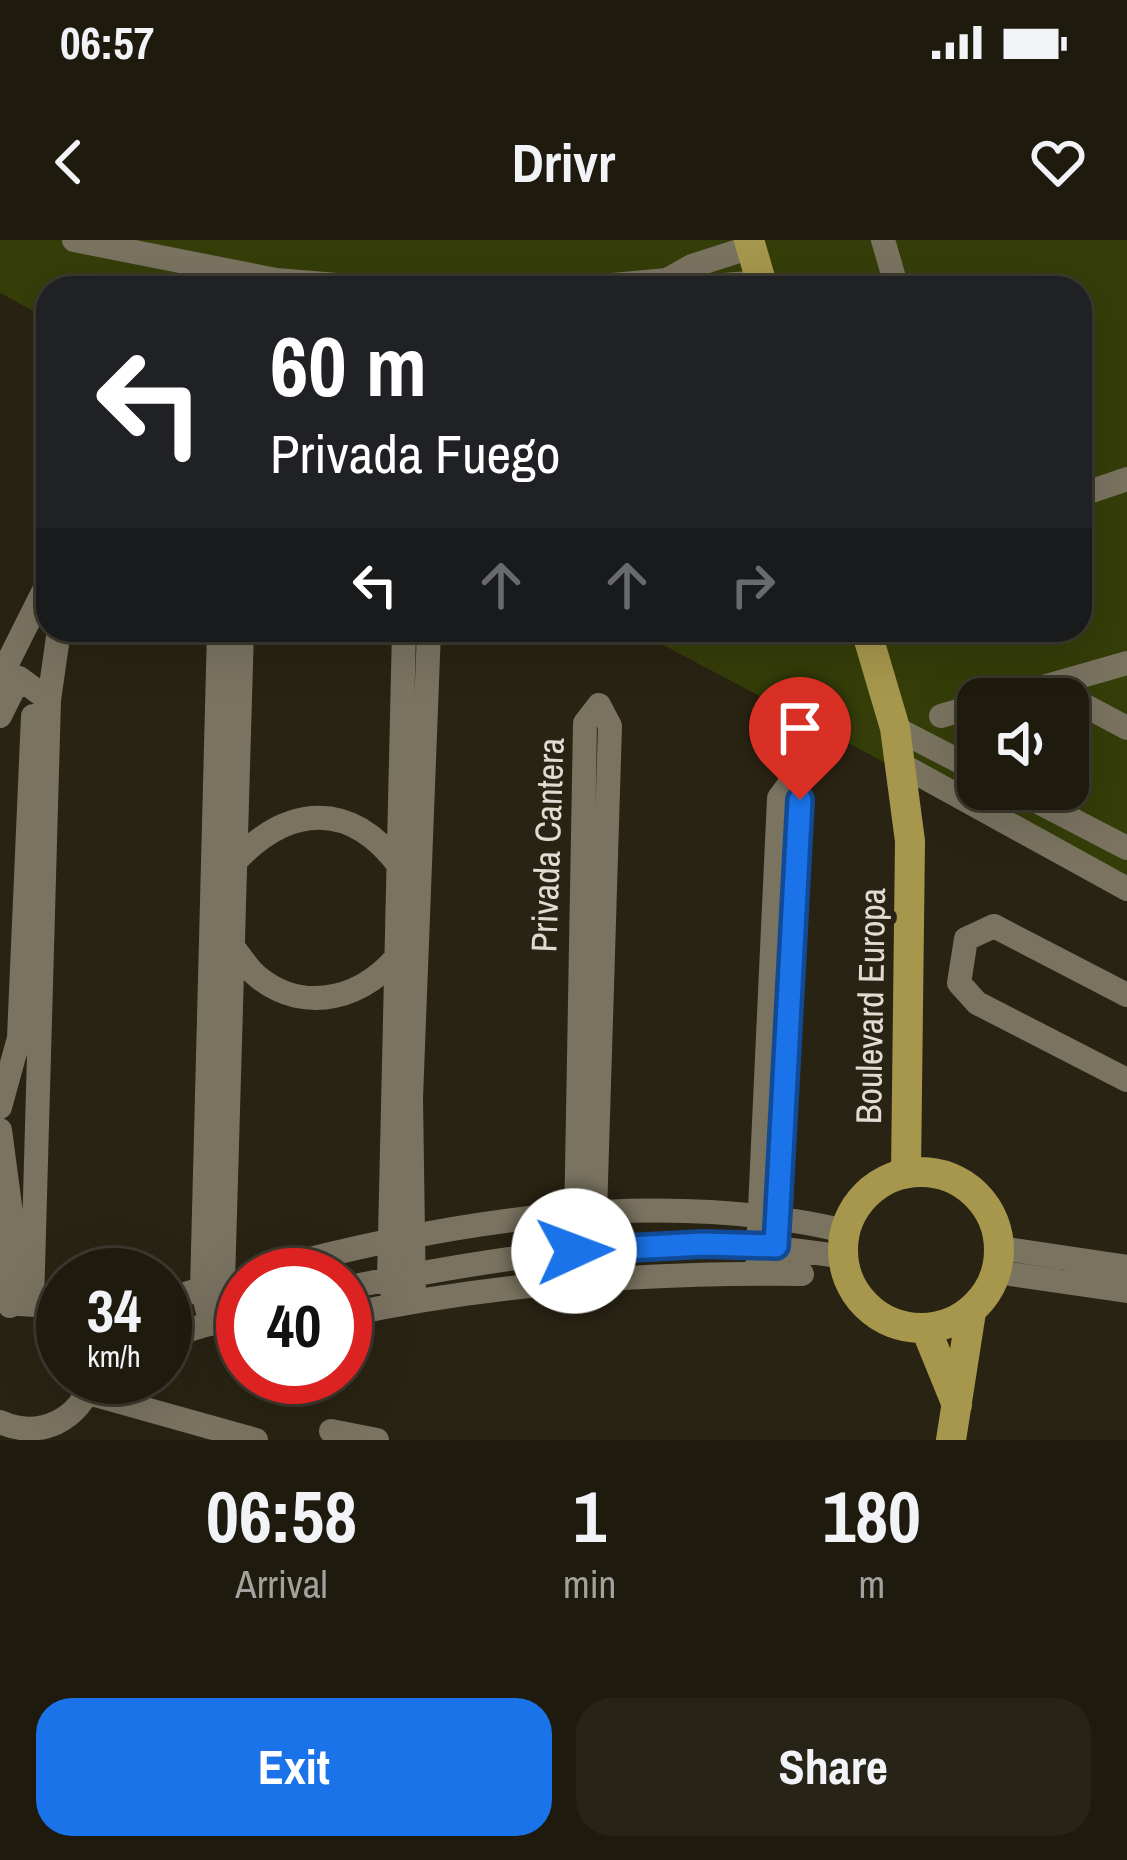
<!DOCTYPE html>
<style>
:root{--surface:#1f1a0e;--page:#272317;--text:#f1f3f6;--muted:#a1a19e;--line:#3c382e;--accent:#1a73e8}
body{margin:0;font-family:"Archivo Narrow",sans-serif;background:var(--page);color:var(--text);height:100vh;display:flex;flex-direction:column;font-size:45px;white-space:nowrap}
*{box-sizing:border-box;margin:0}
p{font-size:39px;color:var(--muted)}
.icon{flex:none;width:66px;height:66px;fill:none;stroke:currentColor;stroke-width:2;stroke-linecap:round;stroke-linejoin:round}
.map{position:relative;height:1200px;overflow:hidden}
.drawer{display:flex;flex-direction:column;background:var(--surface);flex:1}
.drawer>*{flex:none}
.banner{position:absolute;left:36px;top:36px;width:1056px;height:366px;border-radius:36px;box-shadow:0 12px 48px #0002,0 0 0 3px var(--line);background:#202124;color:#fff;overflow:hidden}
.buttons{position:absolute;left:957px;top:438px;display:grid;gap:24px}
.buttons a{display:grid;place-items:center;width:132px;height:132px;border-radius:24px;background:var(--surface);box-shadow:0 12px 48px #0002,0 0 0 3px var(--line);font-size:60px}
.speed{position:absolute;left:36px;top:1008px;display:flex;gap:24px;font-size:60px;font-weight:700;text-align:center}
.speed>*{display:grid;place-content:center;width:156px;height:156px;border-radius:50%;background:var(--surface);box-shadow:0 12px 48px #0002,0 0 0 3px var(--line);line-height:1}
.speed small{font-size:30px;font-weight:400}
.speed .limit{border:18px solid #d22;background:#fff;color:#111}
.pin{position:absolute;display:grid;place-items:center;width:102px;height:102px;color:#fff;margin:-123px -51px;border-radius:50% 50% 50% 0;rotate:-45deg;box-shadow:0 0 12px #0007}
.pin .icon{rotate:45deg}
.me{position:absolute;width:132px;margin:-66px;rotate:88deg;stroke-linejoin:round;filter:drop-shadow(0 0 9px #0008)}
.turn{display:flex;align-items:center;gap:42px;height:252px;padding:0 36px;font-size:54px}
.turn .icon{width:156px;height:156px;stroke-width:2.5}
.turn b{display:block;font-size:84px;line-height:102px}
.lanes{display:flex;align-items:center;height:114px;padding:0 36px;background:#0003;justify-content:center;gap:60px;direction:ltr}
.lanes .off{opacity:.35}
.eta{display:flex;justify-content:space-evenly;align-items:center;height:204px;text-align:center}
.eta b{font-size:72px;font-weight:800;line-height:84px}
.cta{display:flex;gap:24px;margin-top:auto;padding:24px 36px}
.cta a{flex:1;height:138px;border-radius:36px;background:var(--accent);color:#fff;font-size:48px;font-weight:800;line-height:138px;text-align:center}
.cta a+a{background:var(--page);color:var(--text)}
.status{display:flex;justify-content:space-between;align-items:center;height:84px;padding:0 60px;background:var(--surface);direction:ltr}
.status svg{height:33px;fill:currentColor}
header{display:flex;justify-content:space-between;align-items:center;height:156px;padding:0 36px;background:var(--surface);font-size:54px;font-weight:800}
.map>svg:first-child{display:block}
.green{fill:#353d09;fill-rule:evenodd}
.lines{fill:none;stroke-linecap:round;stroke-linejoin:round}
.minor{stroke:#7a7360;stroke-width:24}
.major{stroke:#a6974c;stroke-width:30}
.route-casing{stroke:#114b97;stroke-width:30}
.route{stroke:#1a73e8;stroke-width:21}
.labels{text-anchor:middle;stroke-width:12;stroke-linejoin:round;paint-order:stroke}
.street-label{font-size:36px;fill:#e0dcd2;stroke:#292313}
</style>
<div class="status"><b>06:57</b><svg viewBox="0 0 49 12"><path d="M0 12V9h3v3zM5 12V6h3v6zM10 12V3h3v9zM15 12V0h3v12zM26 1h20v11H26zM47 4h2v5h-2z"/></svg></div>
<header><svg class="icon" aria-label="back" viewBox="0 0 24 24"><path d="M15 5l-7 7 7 7"/></svg>Drivr<svg class="icon" aria-label="heart" viewBox="0 0 24 24"><path d="M12 20l-8-8c-3-5 5-10 8-4 3-6 11-1 8 4z"/></svg></header>
<div class="map">
<svg width="1127" height="1200" viewBox="0 0 1127 1200">
<rect width="100%" height="100%" fill="#292313"/>
<!-- green -->
<path class="green" d="M0,0H1127V651L635,390H1080V48H48V79L0,53ZM978,459H1068V549H978Z"/>
<g class="lines">
<!-- minor -->
<path class="minor" d="M74,0L276,40L374,48
M883,0L897,48
M667,40L692,26L751,7
M580,48L667,40L697,47L762,42
M1080,255L1127,239
M0,434L19,438L49,460
M0,438L48,342
M1048,446L1127,488
M1001,459L1127,423
M0,476L19,438
M941,476L978,465
M895,488L978,531
M902,525L1127,649
M1013,549L1127,608
M234,623C288,564 351,560 400,627
M233,707C241,717 248,729 258,737C306,776 368,757 402,710
M1127,755L994,686L966,699L959,743L977,763L1127,840
M0,867L19,798L33,476
M0,890L11,973L10,1066
M1000,1008L1127,1027
M997,1032L1127,1051
M757,1034L779,558L790,543L800,560L775,1034
M248,1035C438,983 651,945 845,991
M575,1040L585,483L599,465L610,486L595,974L597,1038
M345,1048C508,1015 677,988 843,1017
M165,1060L218,1044
M414,1061L411,858L429,390
M32,1063L49,460L59,390
M19,1064L51,1066L63,1072
M395,1064L389,1039L404,390
M345,1075C496,1043 647,1032 802,1034
M230,1078L223,1042L242,390
M211,1084L202,1049L219,390
M165,1097L226,1079
M88,1153L256,1200
M0,1182C39,1200 80,1180 92,1140
M331,1191L377,1200"/>
<!-- major -->
<path class="major" d="M749,0L763,48
M866,390L895,488L910,601L906,933
M843 1010a78 78 0 1 1 156 0a78 78 0 1 1-156 0Z
M926,1089L957,1165
M951,1200L971,1072"/>
</g>
<g class="lines">
<defs>
<path id="route" d="M574,1011L703,1004L776,1006L800,560"/>
</defs>
<!-- route casing -->
<use href="#route" class="route-casing"/>
<!-- route -->
<use href="#route" class="route"/>
</g>
<g class="labels">
<!-- street labels -->
<g class="street-label">
<text transform="translate(547 605) rotate(-88)" y="13">Privada Cantera</text>
<text transform="translate(870 766) rotate(-89)" y="13">Boulevard Europa</text>
</g>
</g>
</svg>
<div class="buttons">
<a><svg class="icon" aria-label="sound" viewBox="0 0 24 24"><path d="M4 9h4l5-4v14l-5-4H4zM17 9q2 3 0 6"/></svg></a>
</div>
<div class="speed"><div>34<small>km/h</small></div><div class="limit">40</div></div>
<div class="pin" style="left:800px;top:560px;background:#d93025"><svg class="icon" aria-label="arrive" viewBox="0 0 24 24"><path d="M6 21V4h12l-3 4 3 4H6"/></svg></div>
<svg class="me" style="left:574px;top:1011px" viewBox="-20 -20 40 40"><circle r="19" fill="#fff"/><path d="M0-13L10 11 0 6-10 11z" fill="#1a73e8"/></svg>
<div class="banner">
<div class="turn"><svg class="icon" aria-label="left" viewBox="0 0 24 24"><path d="M17 20v-9H6M10 6l-5 5 5 5"/></svg><div><b>60 m</b>Privada Fuego</div></div>
<div class="lanes"><svg class="icon" aria-label="left" viewBox="0 0 24 24"><path d="M17 20v-9H6M10 6l-5 5 5 5"/></svg><svg class="icon off" aria-label="ahead" viewBox="0 0 24 24"><path d="M12 20V5M6 11l6-6 6 6"/></svg><svg class="icon off" aria-label="ahead" viewBox="0 0 24 24"><path d="M12 20V5M6 11l6-6 6 6"/></svg><svg class="icon off" aria-label="right" viewBox="0 0 24 24"><path d="M7 20v-9h11M14 6l5 5-5 5"/></svg></div>
</div>
</div>
<section class="drawer">
<div class="eta">
<div><b>06:58</b><p>Arrival</p></div>
<div><b>1</b><p>min</p></div>
<div><b>180</b><p>m</p></div>
</div>
<div class="cta"><a>Exit</a><a>Share</a></div>
</section>
